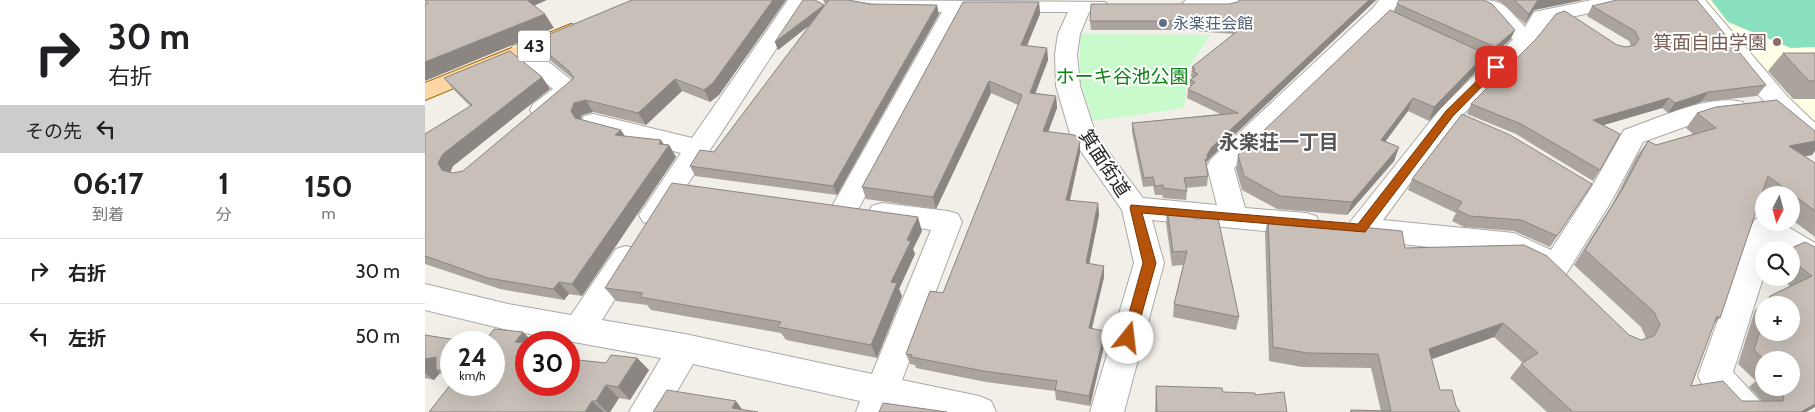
<!DOCTYPE html>
<html lang="ja">
<meta charset="utf-8">
<style>
:root{--surface:#fff;--page:#f6f6f6;--text:#202124;--muted:#757577;--line:#e0e0e0}
body{margin:0;font-family:Cabin,"Noto Sans JP",sans-serif;background:var(--page);color:var(--text);height:100vh;display:flex;flex-direction:column;font-size:19px;white-space:nowrap}
*{box-sizing:border-box;margin:0}
p{font-size:16px;color:var(--muted)}
.icon{flex:none;width:28px;height:28px;fill:none;stroke:currentColor;stroke-width:2;stroke-linecap:round;stroke-linejoin:round}
.map{position:relative;flex:1;overflow:hidden}
.details{display:flex;flex-direction:column;background:var(--surface);width:425px}
.details>*{flex:none}
.banner{background:#fff;color:var(--text);overflow:hidden}
.needle{width:32px;rotate:186deg}
.fabs{position:absolute;left:1330px;top:186px;display:grid;gap:10px}
.fabs a{display:grid;place-items:center;width:45px;height:45px;border-radius:50%;background:var(--surface);box-shadow:0 5px 20px #0002;font-size:25px}
.speed{position:absolute;left:15px;top:331px;display:flex;gap:10px;font-size:25px;font-weight:700;text-align:center}
.speed>*{display:grid;place-content:center;width:65px;height:65px;border-radius:50%;background:var(--surface);box-shadow:0 5px 20px #0002;line-height:1}
.speed small{font-size:12px;font-weight:400}
.speed .limit{border:8px solid #d22;background:#fff;color:#111}
.pin{position:absolute;display:grid;place-items:center;width:42px;height:42px;color:#fff;margin:-21px;border-radius:10px;box-shadow:0 2px 8px #0006}
.me{position:absolute;width:55px;margin:-28px;rotate:16deg;stroke-linejoin:round;filter:drop-shadow(0 0 4px #0008)}
.turn{display:flex;align-items:center;gap:18px;height:105px;padding:0 25px;font-size:22px}
.turn .icon{width:65px;height:65px;stroke-width:2.5}
.turn b{display:block;font-size:35px;line-height:42px}
.then{display:flex;align-items:center;height:48px;padding:0 25px;background:#0003;gap:10px;font-size:19px}
.eta{display:flex;justify-content:space-evenly;align-items:center;height:85px;text-align:center}
.eta b{font-size:30px;font-weight:700;line-height:35px}
ul{padding:0;list-style:none}
li{display:flex;align-items:center;gap:15px;height:65px;padding:0 25px;border-top:1px solid var(--line)}
li div{flex:1}
li b{display:block;font-size:19px}
li em{font-style:normal}
main{display:flex;flex:1;min-height:0}
.map>svg:first-child{display:block}
.education{fill:#ffffe5}
.park{fill:#c8facc}
.pitch{fill:#88e0be}
.lines{fill:none;stroke-linecap:round;stroke-linejoin:round}
.street-casing{stroke:#a9a9a9;stroke-width:2}
.primary-casing{stroke:#a06b00;stroke-width:2}
.street{fill:#fff;fill-rule:evenodd}
.primary{fill:#fcd6a4;fill-rule:evenodd}
.wall{fill:#aba49e;fill-rule:evenodd}
.shaded-wall{fill:#8b8681}
.building{fill:#c7bfb8;stroke:#8b8681}
.route{fill:#b45309;stroke:#753606}
.service-dot{fill:#5c6f8a;stroke:#fff;stroke-width:2}
.education-dot{fill:#8d6e63;stroke:#fff;stroke-width:2}
.labels{text-anchor:middle;stroke-width:4;stroke-linejoin:round;paint-order:stroke}
.far-service-label{font-size:16px;fill:#4e5e75;stroke:#fff;text-anchor:start}
.shield{fill:#fff;stroke:#646464;stroke-width:1}
.shield-label{font-size:18px;font-weight:bold;fill:#222}
.education-label{font-size:19px;fill:#785e54;stroke:#fff;text-anchor:end}
.park-label{font-size:19px;fill:#0c8416;stroke:#fff}
.street-label{font-size:19px;fill:#222;stroke:#fff}
.neighbourhood-label{font-size:20px;font-weight:bold;fill:#555;stroke:#fff}
</style>
<main>
<section class="details">
<div class="banner">
<div class="turn"><svg class="icon" aria-label="right" viewBox="0 0 24 24"><path d="M7 20v-9h11M14 6l5 5-5 5"/></svg><div><b>30 m</b>右折</div></div>
<div class="then">その先<svg class="icon" aria-label="left" viewBox="0 0 24 24"><path d="M17 20v-9H6M10 6l-5 5 5 5"/></svg></div>
</div>
<div class="eta">
<div><b>06:17</b><p>到着</p></div>
<div><b>1</b><p>分</p></div>
<div><b>150</b><p>m</p></div>
</div>
<ul>
<li><svg class="icon" aria-label="right" viewBox="0 0 24 24"><path d="M7 20v-9h11M14 6l5 5-5 5"/></svg><div><b>右折</b></div><em>30 m</em></li>
<li><svg class="icon" aria-label="left" viewBox="0 0 24 24"><path d="M17 20v-9H6M10 6l-5 5 5 5"/></svg><div><b>左折</b></div><em>50 m</em></li>
</ul>
</section>
<div class="map">
<svg width="1390" height="412" viewBox="0 0 1390 412">
<rect width="100%" height="100%" fill="#f2efe9"/>
<!-- education -->
<path class="education" d="M1280,0H1390V127L1347,84Z"/>
<!-- park -->
<path class="park" d="M655,34L785,35L764,67L759,108L668,121L655,80Z"/>
<!-- pitch -->
<path class="pitch" d="M1286,0H1390V47L1366,48L1303,22Z"/>
<g class="lines">
<defs>
<path id="street" d="M363,0H383L238,222L228,225L218,222L214,215L256,153L159,128L156,122L159,116L168,114L267,138Z
M403,0L680,2L684,6L680,10L664,12L655,34L652,54L655,86L671,135L718,198L792,205L782,166L786,159L947,9L954,0H975L963,19L809,168L820,208L881,213L891,216L895,224L891,232L881,235L727,220L739,263L699,412H665L709,263L697,210L646,137L631,86L630,54L633,34L643,12H539L430,215L420,218L410,215L406,208L517,12C480,12 442,14 406,4Z
M761,0H819C807,18 778,14 759,9L756,5Z
M1043,0C1079,0 1075,0 1100,27L1109,12L1167,0H1206L1203,4L1125,22C1100,59 1063,86 1034,119C1007,151 983,187 958,220L1089,233L1126,250L1166,188L1199,130C1232,119 1284,93 1318,102L1321,108L1318,114L1279,120L1218,142L1186,202L1140,276L1130,280L1120,276L1117,272L1084,255L936,240L926,237L922,229L926,221L1016,108L1062,63L1088,40L1064,12L1046,4Z
M1259,0H1280L1363,97L1390,123V147C1364,139 1277,27 1259,0Z
M96,44L104,46L151,84L155,89C146,103 126,120 108,116L105,110L108,104L128,89L88,56L85,51L88,46Z
M457,203L523,211L533,214L537,222L477,380L554,396L566,401L571,412H484L467,408L465,412H431L435,401L268,364L240,412H204L236,358L83,330L0,310V284L83,304L146,315L191,249L201,246L211,249L216,257L177,320L260,334L447,374L506,230L447,220L443,213L447,206Z
M1339,217V222H1355L1390,243V268L1366,257V250H1355L1348,246L1347,250H1339V275L1308,372L1335,401L1340,412H1301L1278,386L1273,376L1326,227L1330,219Z"/>
<path id="primary" d="M146,24L154,26L157,31L154,36L0,100V83Z"/>
</defs>
<!-- street casing -->
<use href="#street" class="street-casing"/>
<!-- primary casing -->
<use href="#primary" class="primary-casing"/>
<!-- street -->
<use href="#street" class="street"/>
<!-- primary -->
<use href="#primary" class="primary"/>
</g>
<!-- wall -->
<path class="wall" d="M207,0H361L294,95L285,102L257,91L221,125L168,112L157,115L156,119L200,136L244,145L251,157L157,296L144,294L139,300L75,289L0,264V134L45,106L29,90L19,78L117,77L125,89L28,166L25,172L28,173L38,171L148,79L116,53L108,41Z
M398,0H423L514,14L412,195L270,176L265,166L289,152L385,25L353,50L350,42L399,5V6L400,4Z
M814,0H951L785,158L782,162L781,167L783,176L782,186L761,188L762,191L761,200L738,198L737,195H730L728,186L718,187L707,132V123L795,114L762,98L763,89L765,87V80L767,79V77H766L767,67L809,34L755,30H666L665,21L804,4L813,2Z
M1070,0H1158L1109,10L1100,24L1076,2Z
M614,2L615,14L602,46L622,48L623,60L610,93L631,96L632,108L623,132L655,153L645,201L673,203L674,215L664,264L679,266V277L667,329L680,342L665,406L631,400L630,391L561,382L491,368L490,365L485,364L481,354L518,293L593,105L566,93L511,209L441,199L437,187Z
M972,4L1090,30L1085,40L1066,57L1060,55L1055,67L1004,121L983,111L960,141L974,147L969,161L922,215L852,209L817,190L811,169L813,155L969,12Z
M1167,6L1341,85L1332,96L1276,102L1243,113L1237,108L1178,125L1175,170L1168,181L1091,134L1042,114L1046,104L1192,45L1201,47L1206,46L1204,41L1162,16Z
M1358,53H1390V99H1368L1343,71Z
M1272,113L1387,155L1379,156L1390,163V237L1366,219V195H1339V198L1336,196L1295,318L1289,324L1266,386L1317,401H1337L1324,387L1331,381L1313,364L1330,310L1345,296L1365,286L1355,278H1366V250L1390,247V407L1381,412H1122L1085,378L1096,364L1098,363L1069,337L1006,359L1015,390L1031,406L1035,412H925L926,410L956,411L946,368L877,367L844,361L840,233L843,218L980,248L1204,335L1216,340L1221,338L1216,327L1149,265L1188,203L1212,156L1223,141L1231,145L1268,134L1261,128ZM1339,305H1366L1339,332ZM1339,360H1366V388H1339Z
M987,179L1167,184L1125,247L1089,231L1039,227L1027,221L1031,213L983,190Z
M742,209L769,219L814,317L811,330L748,317L749,304L758,265L747,266L741,223Z
M497,231L488,249L490,254L474,289L477,296L452,358L361,340L356,333L226,310L222,305L191,301L180,288Z
M0,335L26,342V382L15,373L9,380L0,378Z
M58,341L101,385L181,363L212,358L224,370L205,400L194,398L185,412H4L26,384Z
M731,386L830,395L862,412H730Z"/>
<!-- shaded-wall -->
<path class="shaded-wall" d="M99,0H122L104,8Z
M348,0H361L294,95L285,102L279,90Z
M944,0H951L785,158L782,162V155L786,148Z
M1113,0H1158L1109,10L1100,24L1104,14Z
M614,2L615,14L597,57L596,45Z
M399,5L401,12L353,50L350,42Z
M512,5L514,14L412,195L408,186Z
M120,14L129,28L0,81V62Z
M1090,30L1085,40L1066,57L1070,47Z
M622,48L623,60L606,105L605,93Z
M1061,54L1055,67L1004,121L1009,107Z
M117,77L125,89L28,166L24,175L17,170L13,163L18,154Z
M250,79L257,91L221,125L213,113Z
M564,81L566,93L511,209L508,197Z
M1283,92L1276,102L1243,113L1250,103Z
M631,96L632,108L619,143L618,131Z
M988,98L983,111L952,153L956,140Z
M1244,98L1237,108L1162,130L1168,120Z
M161,100L168,112L157,115L154,123L159,130L146,111L149,103Z
M196,130L203,141L190,135Z
M236,140L242,149L244,145L251,157L157,296L147,284Z
M1390,141V151L1387,155L1351,161L1364,146Z
M655,142V153L642,212L641,200Z
M974,147L969,161L922,215L927,202Z
M673,203L674,215L662,275L661,263Z
M493,217L497,231L488,249L490,254L474,289L477,296L452,358L446,345L466,282L482,240Z
M679,266V277L664,339V328Z
M134,282L144,294L139,300L128,289Z
M1078,323L1069,337L996,363L1004,349Z
M680,331V342L665,406L664,396Z
M98,332L108,342H101V352L90,342Z
M52,336L59,342H53Z
M11,357V370L15,373L9,380L0,373V359Z
M212,358L224,370L205,400L193,387Z
M181,385L194,398L185,412H182L171,401Z
M167,401L179,412H160Z
M311,401L319,412L307,408Z
M1390,404V407L1381,412H1376Z"/>
<!-- building -->
<path class="building" d="M0,0H102L120,14L0,62V4L3,3L0,1Z
M207,0H348L288,83L279,90L250,79L213,113L161,100L149,103L146,111L150,118L196,130L190,135L236,140L234,144L244,145L147,284L134,282L128,289L63,278L0,256V134L47,105L19,78L85,51L117,77L18,154L13,163L17,170L28,173L38,171L149,78L144,71L108,41Z
M378,0H390L399,5L350,42Z
M402,0H423L444,4L512,5L408,186L265,166L275,150L289,152L403,1Z
M814,0H944L786,148L782,155V160L780,159L783,176L759,178L762,191L738,188V185L730,186L728,177L719,178L707,123L813,113L763,89L770,82L765,80L773,74L768,71L770,69L767,67L820,25L756,21H665L666,4H804L813,2Z
M974,0H1059L1067,4L1090,30L1070,47L972,4Z
M1089,0H1114H1113L1104,14Z
M1192,0H1272L1341,85L1283,92L1250,103L1244,98L1168,120L1195,134L1175,170L1096,124L1046,104L1111,39L1131,14L1140,11L1192,45L1201,47L1210,45L1214,39L1210,31L1167,6Z
M538,2H614L596,45L622,48L605,93L631,96L618,131L650,135L655,142L641,200L673,203L661,263L679,266L664,328L680,331L664,396L630,390L632,381L558,371L486,357L487,355L481,354L505,291L518,293L597,95L564,81L508,197L437,187Z
M965,10L1061,54L1009,107L988,98L956,140L974,147L927,202L855,196L819,176L813,155Z
M1358,53H1390V81H1384Z
M1352,100L1390,131V141L1364,146L1390,163V211L1343,176L1295,318L1292,316L1266,386L1298,381L1317,401H1358L1359,398L1354,388H1366V360H1340L1329,350L1339,317V332H1366V305H1342L1345,296L1387,276L1366,260V250H1362L1380,242L1390,247V404L1376,412H1148L1096,364L1113,353L1078,323L1004,349L1015,390H1027L1031,406L1035,412H926V410L966,411L953,354L882,353L848,347L843,218L977,231L980,248L1099,245L1122,256L1204,335L1216,340L1229,336L1235,325L1229,312L1160,250L1198,188L1223,141L1231,145L1291,128L1272,113L1291,107Z
M1037,114L1085,135L1167,184L1132,236L1096,220L1045,216L1032,210L1037,202L987,179Z
M247,183L493,217L482,240L486,241L466,282L472,283L446,345L353,327L356,322L215,297L218,293L180,288Z
M742,209L767,212L769,219L793,218L814,317L749,304L762,251L748,252Z
M69,329L98,332L90,342L101,343V385H144V359L181,363L186,355L212,358L193,387L181,385L171,401H167L160,412H4L26,384V385H69V342H53L60,341Z
M0,335L44,342H26V371L11,370V357L0,359Z
M52,336L53,342H47Z
M731,386L797,388L798,392L830,393V395L859,392L862,412H732Z
M242,390L311,401L307,408L333,412H228Z
M458,403L522,412H454Z"/>
<!-- route -->
<path class="route" d="M1068,65L1076,67L1028,116L940,232L717,213L731,263L710,338L708,341H698L697,338L718,263L705,208L706,205L933,224L1021,111Z"/>
<!-- markers -->
<circle class="service-dot" cx="738" cy="23" r="5"/>
<circle class="education-dot" cx="1352" cy="42" r="5"/>
<g class="labels">
<!-- far-service labels -->
<g class="far-service-label">
<text x="748" y="29">永楽荘会館</text>
</g>
<!-- shield labels -->
<rect class="shield" x="93" y="30.5" width="32" height="31" rx="4"/>
<g class="shield-label">
<text x="109" y="52">43</text>
</g>
<!-- education labels -->
<g class="education-label">
<text x="1342" y="49">箕面自由学園</text>
</g>
<!-- park labels -->
<g class="park-label">
<text x="697" y="83">ホーキ谷池公園</text>
</g>
<!-- street labels -->
<g class="street-label">
<text transform="translate(680 163) rotate(57)" y="7">箕面街道</text>
</g>
<!-- neighbourhood labels -->
<g class="neighbourhood-label">
<text x="854" y="149">永楽荘一丁目</text>
</g>
</g>
</svg>
<div class="fabs">
<a><svg class="needle" viewBox="-14 -14 28 28"><path d="M0-13l5 13h-10z" fill="#e53935"/><path d="M0 13l5-13h-10z" fill="#757577"/></svg></a>
<a><svg class="icon" aria-label="search" viewBox="0 0 24 24"><circle cx="10" cy="10" r="6"/><path d="M15 15l6 6"/></svg></a>
<a>+</a>
<a>−</a>
</div>
<div class="speed"><div>24<small>km/h</small></div><div class="limit">30</div></div>
<div class="pin" style="left:1071px;top:67px;background:#d93025"><svg class="icon" aria-label="arrive" viewBox="0 0 24 24"><path d="M6 21V4h12l-3 4 3 4H6"/></svg></div>
<svg class="me" style="left:703px;top:338px" viewBox="-20 -20 40 40"><circle r="19" fill="#fff"/><path d="M0-13L10 11 0 6-10 11z" fill="#b45309"/></svg>
</div>
</main>
